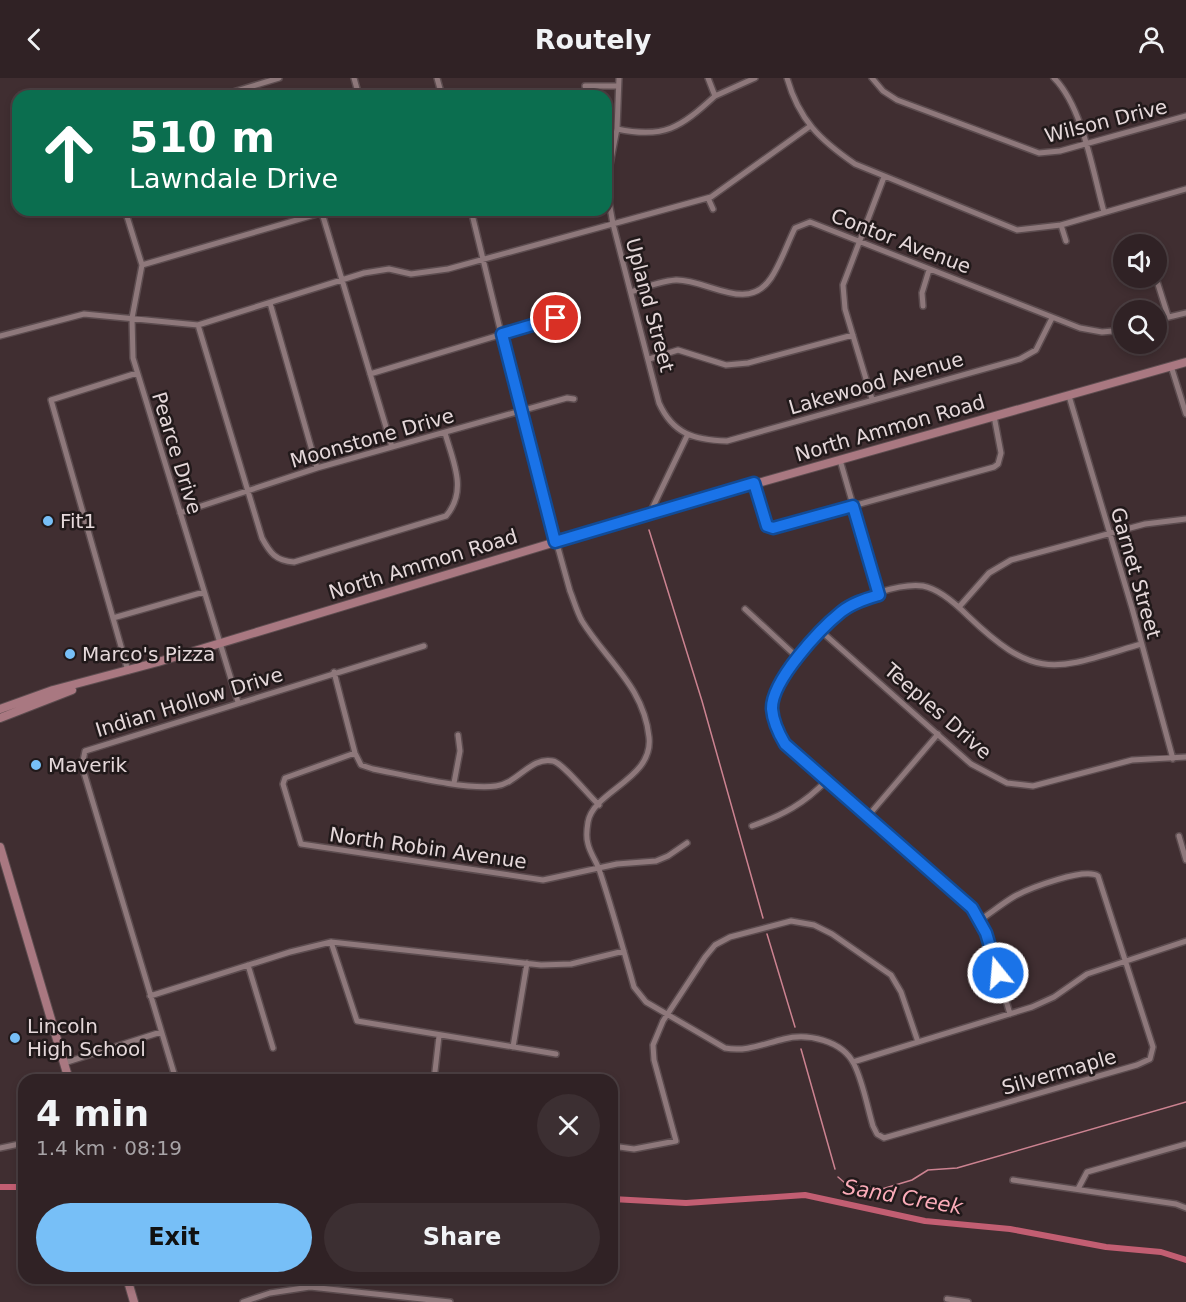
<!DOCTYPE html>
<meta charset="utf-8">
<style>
:root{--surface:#302225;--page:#3c2f32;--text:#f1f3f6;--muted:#a8a4a7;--line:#4b3f42;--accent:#77bff7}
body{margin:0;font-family:"DejaVu Sans",sans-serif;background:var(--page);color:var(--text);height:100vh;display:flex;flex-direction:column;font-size:22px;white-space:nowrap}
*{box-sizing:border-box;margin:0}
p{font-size:20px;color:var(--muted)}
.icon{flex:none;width:33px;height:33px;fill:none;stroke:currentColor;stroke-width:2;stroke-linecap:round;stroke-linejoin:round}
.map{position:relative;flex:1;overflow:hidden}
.details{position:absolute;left:18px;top:996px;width:600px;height:210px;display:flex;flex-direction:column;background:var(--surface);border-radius:18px;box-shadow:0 3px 9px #0003,0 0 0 2px var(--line)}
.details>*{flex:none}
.banner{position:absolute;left:12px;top:12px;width:600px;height:126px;border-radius:18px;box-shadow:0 3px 9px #0003,0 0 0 2px var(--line);background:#0b6e4f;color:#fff;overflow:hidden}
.buttons{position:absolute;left:1113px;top:156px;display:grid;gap:12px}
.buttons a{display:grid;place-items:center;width:54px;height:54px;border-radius:50%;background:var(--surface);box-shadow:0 3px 9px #0003,0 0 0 2px var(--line);font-size:30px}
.pin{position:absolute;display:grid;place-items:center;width:51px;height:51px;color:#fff;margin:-26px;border:3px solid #fff;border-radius:50%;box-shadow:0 2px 6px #0007}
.me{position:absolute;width:66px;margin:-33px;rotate:343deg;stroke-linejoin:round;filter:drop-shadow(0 0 4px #0008)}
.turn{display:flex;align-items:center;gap:21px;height:126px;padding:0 18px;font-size:27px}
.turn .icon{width:78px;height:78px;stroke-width:2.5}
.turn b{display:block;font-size:42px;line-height:51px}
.round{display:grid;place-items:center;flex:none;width:63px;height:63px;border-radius:32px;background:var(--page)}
.head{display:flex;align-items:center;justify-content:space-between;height:102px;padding:0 18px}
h1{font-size:36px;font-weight:600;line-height:45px}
.button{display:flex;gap:12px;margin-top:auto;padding:12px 18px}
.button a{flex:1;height:69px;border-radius:36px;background:var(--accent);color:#111;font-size:24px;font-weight:600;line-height:69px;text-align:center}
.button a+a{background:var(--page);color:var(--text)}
header{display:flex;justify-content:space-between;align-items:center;height:78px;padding:0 18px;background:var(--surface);font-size:27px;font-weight:600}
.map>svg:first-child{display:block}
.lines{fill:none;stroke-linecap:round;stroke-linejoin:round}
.stream{stroke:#cc8391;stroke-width:1.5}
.canal{stroke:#c25e72;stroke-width:6}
.minor-casing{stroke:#5c4c4f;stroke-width:8}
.secondary-casing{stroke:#5c4c4f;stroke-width:10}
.minor{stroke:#8e787b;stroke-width:5}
.secondary{stroke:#a97881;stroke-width:8}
.route-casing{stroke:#114b97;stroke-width:15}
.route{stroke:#1a73e8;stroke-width:10}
.poi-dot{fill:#77bff7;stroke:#21191a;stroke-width:2}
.labels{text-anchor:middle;stroke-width:5;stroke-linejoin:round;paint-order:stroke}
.street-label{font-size:20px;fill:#e5d8da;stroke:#21191a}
.poi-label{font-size:20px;fill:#e5d8da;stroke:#21191a;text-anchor:start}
.water-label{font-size:21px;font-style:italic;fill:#fcacb9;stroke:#21191a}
</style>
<header><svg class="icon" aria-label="back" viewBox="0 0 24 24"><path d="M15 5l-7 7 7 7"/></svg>Routely<svg class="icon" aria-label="person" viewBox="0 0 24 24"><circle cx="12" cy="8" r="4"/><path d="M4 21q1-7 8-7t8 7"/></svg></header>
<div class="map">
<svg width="1186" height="1224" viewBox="0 0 1186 1224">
<rect width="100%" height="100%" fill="#402e31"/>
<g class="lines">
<!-- stream -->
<path class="stream" d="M649,452L702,623L763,840
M767,856L795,949
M801,971L835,1091
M838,1099L845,1105L882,1111L912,1102L928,1092L957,1090L1186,1024"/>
<!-- canal -->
<path class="canal" d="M0,1109H24
M612,1121L686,1125L805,1117L925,1143L1010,1151L1106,1169L1161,1174L1186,1182"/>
<defs>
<path id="minor" d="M354,0L359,18
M437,0L442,18
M619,0L617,51L606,107L613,146L659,325C673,356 694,362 727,363L1020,281L1036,272L1052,240
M787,0C799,42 820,62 855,86L1017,152L1061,147L1186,111
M872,0L883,13L897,22L1039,75L1060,73L1186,38
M1054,0C1083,29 1093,95 1104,134
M585,8H618
M220,18L279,0
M482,18L494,14
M715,18L755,0
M617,51C664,61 680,50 715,18L708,0
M708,120L713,131
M125,132L142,187L132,240L133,280L238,624
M471,132L520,333L570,513C574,523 577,534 582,543C606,582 644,609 649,659C654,701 593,713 588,744C587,750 586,760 588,766C590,775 596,783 599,791C612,830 623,870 634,909L646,924L725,970C746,974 763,966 784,961C807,955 842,962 854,986C863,1004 867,1028 873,1048L877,1056L884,1060L1137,987L1150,981L1153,969L1098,798C1085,789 1030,810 1015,818C1003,825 992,834 980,842
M322,135L392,369
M1061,147L1066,163
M142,187L331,132
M1156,200L1168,238
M631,214C645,209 661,203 676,202C707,201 747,236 771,200C781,185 787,166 795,150L810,144L1080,250L1102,254L1124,252
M270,225L317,390
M923,228L922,215L929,192
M1156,242L1186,235
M198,247L262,460C270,475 276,483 294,484L446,438C468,413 453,383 445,355
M0,258L84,236L198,247L364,195L389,191L411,196L448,191L711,119L809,49
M649,281L678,272L726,287L748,285L853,257
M1171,288L1186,336
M370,296L556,240
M1069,318L1132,530L1173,681
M872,321L845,231L843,207L884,99
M840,382L879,517
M754,405L767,448L773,450L994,389L998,386L1001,375L994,338
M180,435L317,390L567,320L574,321
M650,435L687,358
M959,529L989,495L1011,482L1145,446L1186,441
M745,531L798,580
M113,540L204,514
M822,554L971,686L1007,705L1033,708L1132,682L1186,679
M128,593L51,322L137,295
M334,594L355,675L361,687L373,691C405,697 465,712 496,708C517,706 531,678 553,683C563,685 589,718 599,727
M355,675L285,700L283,706L301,766L543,802L617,786L656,783L668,778L687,765
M454,705L460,673L458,657
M868,738L938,656
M752,748C783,737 804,726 827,702
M1179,758L1186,782
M331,864L357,943L556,976
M248,887L273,970
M150,918L290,874L331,864L541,887L571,886L624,873
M1010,936L986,855L972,830L785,666C776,652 770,634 774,618C779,598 824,547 841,533C859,519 900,505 923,508C940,511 957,527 968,538C1038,605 1056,591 1141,566
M513,969L527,885
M853,984L1032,929L1054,919L1087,896L1186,863
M64,985L161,954
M176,1002L82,688L85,673L424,568
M434,1002L439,958
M612,1068L634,1071L676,1063L654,982L653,967L663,943L705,879L715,867L730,859L791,843L814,847L832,856L891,897L901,914L918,964
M0,1070L24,1065
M1013,1102L1176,1126L1186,1130
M1078,1111L1087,1094L1186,1066
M947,1221L968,1224
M243,1224L270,1215L310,1209L450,1224"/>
<path id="secondary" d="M0,631L53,612L158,584L645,437L1186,284
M0,640L72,612
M0,769L69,1002
M127,1200L134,1224"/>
</defs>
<!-- minor casing -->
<use href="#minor" class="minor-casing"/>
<!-- secondary casing -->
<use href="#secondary" class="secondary-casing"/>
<!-- minor -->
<use href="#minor" class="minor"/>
<!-- secondary -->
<use href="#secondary" class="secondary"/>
</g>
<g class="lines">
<defs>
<path id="route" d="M556,240L502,256L555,464L754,405L767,448L773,450L853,428L879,517C866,521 852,525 841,534C820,551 771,603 772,631C773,643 779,656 785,666L972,830L986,855L998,895"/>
</defs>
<!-- route casing -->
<use href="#route" class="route-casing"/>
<!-- route -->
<use href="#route" class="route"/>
</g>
<!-- markers -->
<g class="poi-dot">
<circle cx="48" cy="443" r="6"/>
<circle cx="70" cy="576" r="6"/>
<circle cx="36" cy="687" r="6"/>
<circle cx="15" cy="960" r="6"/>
</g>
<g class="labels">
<!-- street labels -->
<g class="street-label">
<text transform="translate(1106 43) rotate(-14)" y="7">Wilson Drive</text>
<text transform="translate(901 163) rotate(21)" y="7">Contor Avenue</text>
<text transform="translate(650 227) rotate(75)" y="7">Upland Street</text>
<text transform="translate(876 305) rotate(-16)" y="7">Lakewood Avenue</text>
<text transform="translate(890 350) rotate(-16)" y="7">North Ammon Road</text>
<text transform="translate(372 360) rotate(-16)" y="7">Moonstone Drive</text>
<text transform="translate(177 375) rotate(73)" y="7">Pearce Drive</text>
<text transform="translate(423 486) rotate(-17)" y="7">North Ammon Road</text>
<text transform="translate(1136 495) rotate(74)" y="7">Garnet Street</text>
<text transform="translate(189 624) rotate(-17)" y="7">Indian Hollow Drive</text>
<text transform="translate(938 633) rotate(41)" y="7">Teeples Drive</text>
<text transform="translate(428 770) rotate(8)" y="7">North Robin Avenue</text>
<text transform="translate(1059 994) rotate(-16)" y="7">Silvermaple</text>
</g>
<!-- poi labels -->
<g class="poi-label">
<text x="60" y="450">Fit1</text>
<text x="82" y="583">Marco's Pizza</text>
<text x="48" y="694">Maverik</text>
<text x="27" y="955">Lincoln<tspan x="27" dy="23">High School</tspan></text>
</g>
<!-- water labels -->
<g class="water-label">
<text transform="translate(903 1119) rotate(10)" y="7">Sand Creek</text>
</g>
</g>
</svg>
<div class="buttons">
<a><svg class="icon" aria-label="sound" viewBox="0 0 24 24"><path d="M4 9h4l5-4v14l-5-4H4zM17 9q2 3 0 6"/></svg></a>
<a><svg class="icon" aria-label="search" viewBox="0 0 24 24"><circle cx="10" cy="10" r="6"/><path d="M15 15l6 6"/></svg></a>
</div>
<div class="pin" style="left:556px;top:240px;background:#d93025"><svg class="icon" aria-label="arrive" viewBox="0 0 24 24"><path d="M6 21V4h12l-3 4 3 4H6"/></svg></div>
<svg class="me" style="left:998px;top:895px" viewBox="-20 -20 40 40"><circle r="17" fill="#1a73e8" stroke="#fff" stroke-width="3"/><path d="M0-11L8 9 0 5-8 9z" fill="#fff"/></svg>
<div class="banner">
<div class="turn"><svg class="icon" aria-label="ahead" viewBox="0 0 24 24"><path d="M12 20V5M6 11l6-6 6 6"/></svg><div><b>510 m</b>Lawndale Drive</div></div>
</div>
<section class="details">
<div class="head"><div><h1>4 min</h1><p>1.4 km · 08:19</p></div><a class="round"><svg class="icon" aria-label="close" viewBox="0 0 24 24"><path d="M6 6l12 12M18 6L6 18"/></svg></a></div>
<div class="button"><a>Exit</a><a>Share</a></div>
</section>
</div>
